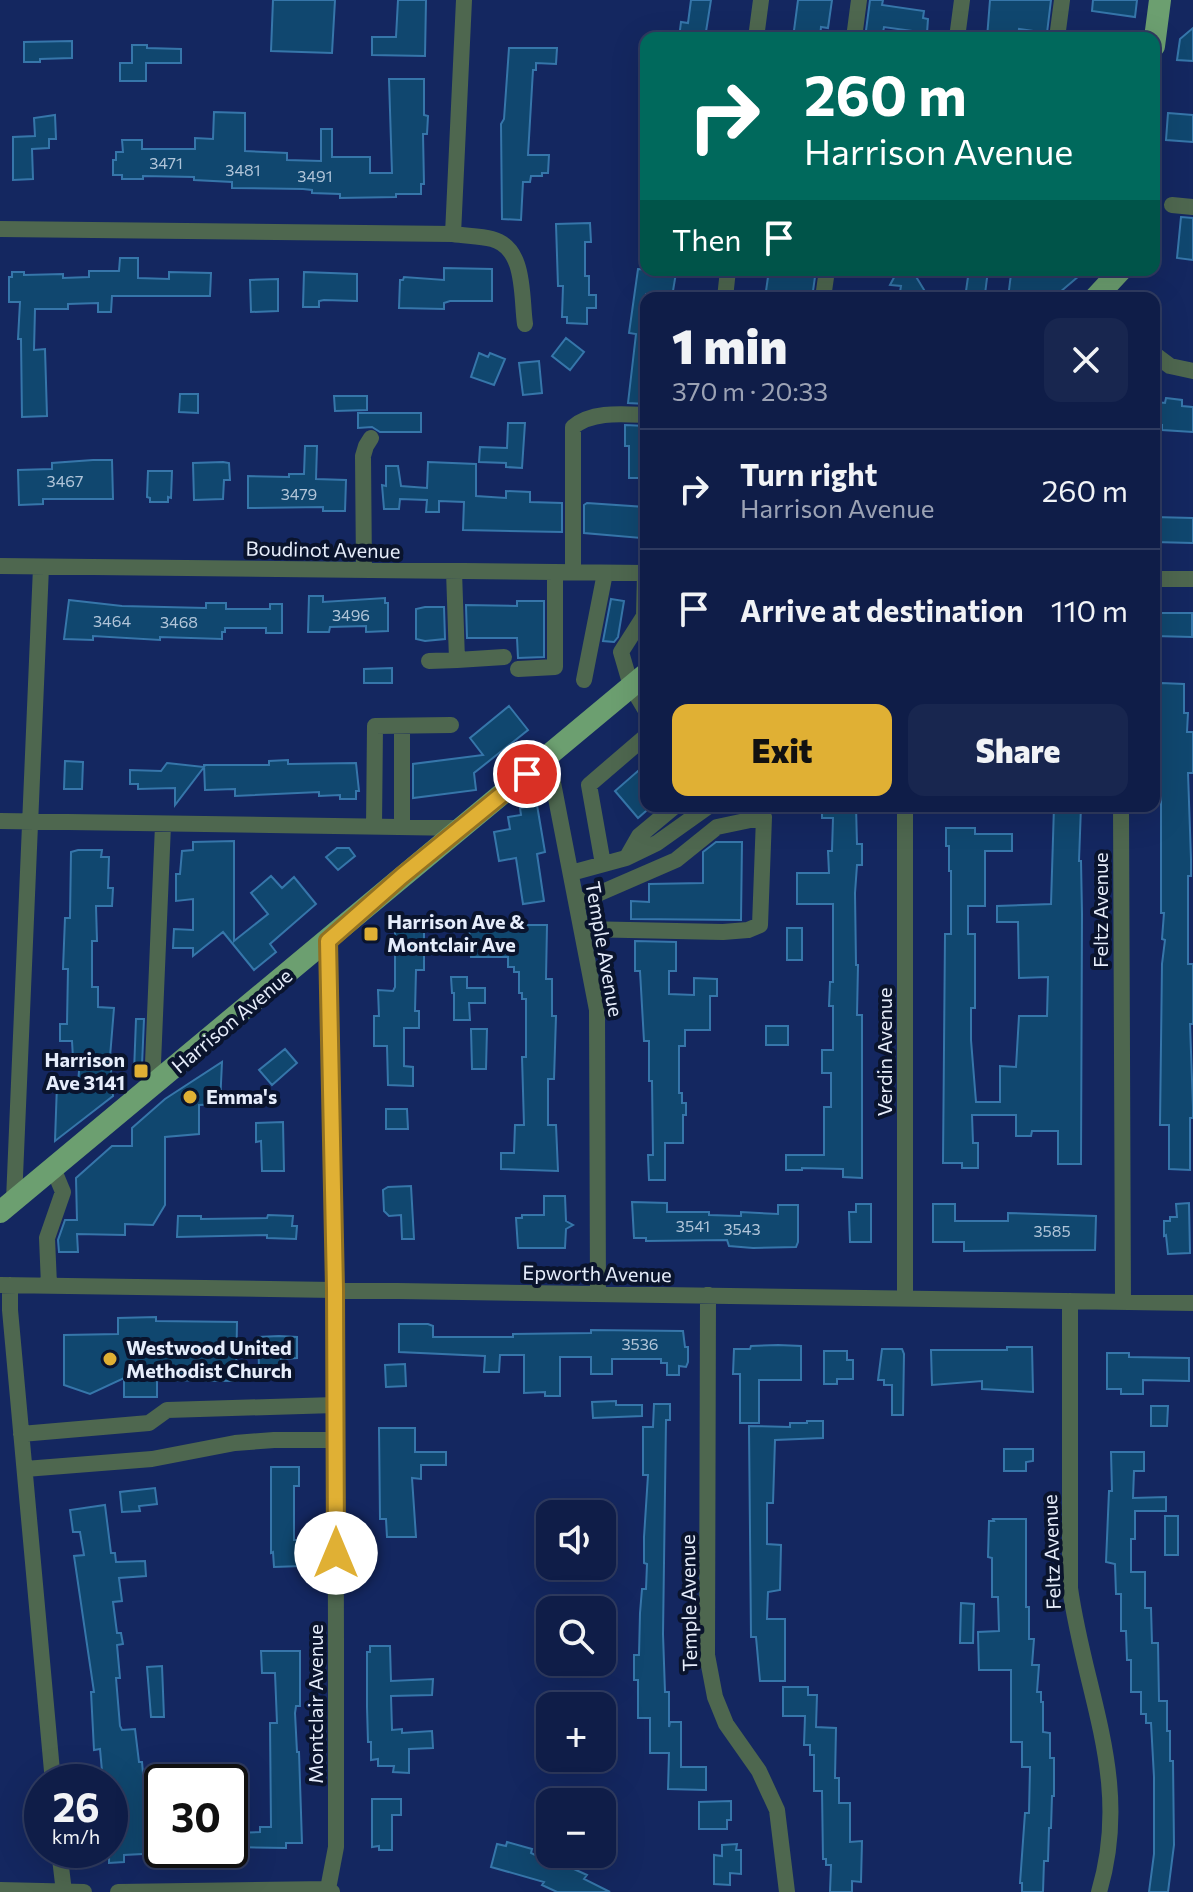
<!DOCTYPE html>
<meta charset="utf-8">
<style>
:root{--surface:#0f1d48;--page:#18264f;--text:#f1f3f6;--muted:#9ba2b4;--line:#2f3b60;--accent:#e0b034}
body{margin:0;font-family:Commissioner,sans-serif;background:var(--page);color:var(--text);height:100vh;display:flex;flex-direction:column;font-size:30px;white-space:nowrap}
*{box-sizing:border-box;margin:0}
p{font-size:26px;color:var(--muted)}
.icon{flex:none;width:44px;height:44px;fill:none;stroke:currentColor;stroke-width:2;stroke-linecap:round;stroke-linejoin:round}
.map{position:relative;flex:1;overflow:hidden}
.drawer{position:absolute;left:640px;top:292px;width:520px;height:520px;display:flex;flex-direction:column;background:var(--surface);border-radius:16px;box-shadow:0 8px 32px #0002,0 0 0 2px var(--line)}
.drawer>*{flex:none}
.banner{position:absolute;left:640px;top:32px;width:520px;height:244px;border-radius:16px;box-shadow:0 8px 32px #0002,0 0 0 2px var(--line);background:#00695c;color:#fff;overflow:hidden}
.controls{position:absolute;left:536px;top:1500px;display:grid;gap:16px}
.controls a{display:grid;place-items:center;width:80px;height:80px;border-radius:16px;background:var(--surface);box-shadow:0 8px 32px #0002,0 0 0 2px var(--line);font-size:40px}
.speed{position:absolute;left:24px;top:1764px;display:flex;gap:16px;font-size:40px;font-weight:700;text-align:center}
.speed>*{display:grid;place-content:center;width:104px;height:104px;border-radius:50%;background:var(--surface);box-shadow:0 8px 32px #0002,0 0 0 2px var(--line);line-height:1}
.speed small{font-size:20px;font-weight:400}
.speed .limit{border:4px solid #111;border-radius:12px;background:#fff;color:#111}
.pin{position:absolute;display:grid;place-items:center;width:68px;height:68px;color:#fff;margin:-34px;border:4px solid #fff;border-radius:50%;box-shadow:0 2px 8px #0007}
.me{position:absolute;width:88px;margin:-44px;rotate:0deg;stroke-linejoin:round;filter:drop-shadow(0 0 6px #0008)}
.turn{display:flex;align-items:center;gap:28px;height:168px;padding:0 32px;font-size:36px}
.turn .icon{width:104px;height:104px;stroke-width:2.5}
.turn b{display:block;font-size:56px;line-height:68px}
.then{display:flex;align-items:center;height:76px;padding:0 32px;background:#0003;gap:16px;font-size:30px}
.round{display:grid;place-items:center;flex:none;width:84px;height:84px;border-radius:16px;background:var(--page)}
.headline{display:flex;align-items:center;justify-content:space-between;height:136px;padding:0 32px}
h1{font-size:48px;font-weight:800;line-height:60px}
.cta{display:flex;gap:16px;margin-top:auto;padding:16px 32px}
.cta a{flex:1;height:92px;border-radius:16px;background:var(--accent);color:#111;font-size:32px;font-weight:800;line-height:92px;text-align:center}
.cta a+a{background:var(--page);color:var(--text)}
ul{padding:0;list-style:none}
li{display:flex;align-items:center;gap:24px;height:120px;padding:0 32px;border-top:2px solid var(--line)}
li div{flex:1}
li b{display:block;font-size:30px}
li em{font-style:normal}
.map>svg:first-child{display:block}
.building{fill:#10476f;stroke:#3676aa;stroke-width:2}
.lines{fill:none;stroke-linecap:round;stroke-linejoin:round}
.minor{stroke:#4e674f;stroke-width:16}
.major{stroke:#6c9f70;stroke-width:22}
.route-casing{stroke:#927222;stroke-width:20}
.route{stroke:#e0b034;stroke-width:14}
.poi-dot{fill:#e0b034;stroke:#0a142d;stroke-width:3}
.labels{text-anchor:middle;stroke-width:8;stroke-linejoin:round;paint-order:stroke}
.number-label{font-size:16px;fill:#b0c4d8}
.street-label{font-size:20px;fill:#e6edfb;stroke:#0a142d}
.poi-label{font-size:20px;font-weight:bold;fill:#e6edfb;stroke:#0a142d;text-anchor:start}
</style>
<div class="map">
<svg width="1193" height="1892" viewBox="0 0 1193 1892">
<rect width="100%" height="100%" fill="#142760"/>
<!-- building -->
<path class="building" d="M273,0H335L332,53L271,51Z
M398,0H426L425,56L372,55V37H396Z
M691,0H711L705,38H679L681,22L688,23Z
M798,0H832L828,28L821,27L820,38H793Z
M870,0H883L882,5L924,11L923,18L928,19L927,33L884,27L882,38H865Z
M990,0H1051L1047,33L1019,29L1018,38H987Z
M1093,0H1137L1135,17L1092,11Z
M1193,28V61L1177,60L1180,39Z
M72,41V58L40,59V62H24V42Z
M132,45H147V48L181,49V63H146V81H120V63H132Z
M509,48H557L556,64L536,63V70H533L528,155H549L548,173H542V176H531L530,182H523L521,220L502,219L501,124L504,119Z
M389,79H424V115L428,116L427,134H423L424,184H421V194H396V197L340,198V194L312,193V190L303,189L232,188V182L194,180V177L143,176V179H122V175H113V160H116V152H123L122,140H142V149H195V138L213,139L214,112L245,113V151L287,153V160L321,161V129H332V157H370V173H392Z
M1168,113L1193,115V142L1166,140Z
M55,115L56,139H49V148L32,149L33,179L13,180V137L35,136L34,118Z
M1181,217L1193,218V260L1177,258Z
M590,223L591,242H585V276H589V295H596V308H587V324L567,323V317H562L563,286H558L556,224Z
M120,258H138V278L169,279V272L211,273L210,296H112L111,312H98V303L68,304V309H35L34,350L45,349L47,416L22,417L21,339H18L20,302H9V277H12V272H24V275L63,274V278L89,277V271H119Z
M444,268L492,269V301H450L444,303V309L399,308L400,280H403L404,277L444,280Z
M638,269L676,273L672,297L646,294V404L628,403L636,334L629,333Z
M769,270H816L812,298H765Z
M898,270H912L929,298H899L901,286L890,285Z
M969,270H988L985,294L978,298H965Z
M1020,270H1086L1053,298H1008L1011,274L1019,275Z
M304,272L357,274V301L324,300L319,301V307H303Z
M278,279V311L251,312L250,280Z
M566,338L584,352L570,370L552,356Z
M479,353L488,357L490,353L505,359L494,385L471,377Z
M539,361L542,393L523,395L519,363Z
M180,394H198V413L179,412Z
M334,396H367V410L335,411Z
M1166,398L1182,400V406L1193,407V432L1162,430V425L1154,424L1157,402L1165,403Z
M358,413H421V432H380L372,427L358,428Z
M508,423H525L522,468L506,467V463L479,462L480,447L507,448Z
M625,425L646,426V478H629V446H625Z
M305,446H317L316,479L346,480L345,511H323V507L248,508V476L289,477V474H304Z
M93,460H112L113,499H43V504L19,505L18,470L52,469V463Z
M223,462L229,463L230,480H224L223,499L194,500L193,463Z
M428,462L476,464V496L506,498V491L530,492V502L562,503V532L463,530L464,502L439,501V512H426L427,500L400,499L399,509H384L382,485L386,486V466H398L401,486L427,488Z
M148,471H172L171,498L168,497V502H150V498L147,497Z
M587,503L645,507L641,538L584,533V505Z
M1154,517L1193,518V543L1154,542Z
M309,596H323V602L385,598V603H388V631L366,632V626L330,627L329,632H308Z
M611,599L624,601L618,637L614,642L603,641Z
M69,600L122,606L206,608V603H226V609H270V604H282V633H266V628H225V632H222V639L160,637V640L93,636V640L64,639Z
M517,601H544V657L518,658L517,638H467L466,605L517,606Z
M425,607H444L445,639L425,641L416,639V609Z
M1154,613H1192V637L1154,636Z
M392,668V683H364V669Z
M1161,683L1184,684V713H1188L1187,732H1193V773H1188L1191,859V876H1188V964H1193V1024H1190L1193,1107V1118H1190V1170L1169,1169V1125H1160L1162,964L1165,940L1162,939L1164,913H1161Z
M509,706L528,730L474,773L476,790L413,798V764L483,755L470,738Z
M288,760V764L356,763L359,791H356V799H340V795L319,796V792L235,796V789L205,790L204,765H269V761Z
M65,761L83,762L82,789H64Z
M167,763L204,767L175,805V788L138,789V784H130V770L161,771Z
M646,764V811L638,818L615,791Z
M537,805L545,852L537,854L544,901L523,904L516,858L499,861L494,832L510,829L508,817L521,815L520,808Z
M822,806H856L857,844H862V865H857L855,893L856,965H858L857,1015H862V1178L843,1177V1169L802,1168V1170H786V1155H824V1107H831V1073H822V1050H833V1006H829L830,982H833V904H797V873H829L828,851H832L833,818H822Z
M1054,806H1081L1079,861H1081L1082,914L1081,1164H1058V1131H1032L1031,1136H1016V1115H972L973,1143H978V1168H962V1163H943L945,934H951V871H949V846H946V828H975V834H1012V851H985V906H968V934H975V1008H971V1040L976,1102H1000V1066L1016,1067L1019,1016H1047L1048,977L1019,978L1018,922H997V906L1051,904Z
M234,841V941L268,914L251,893L271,876L282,888L294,877L316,904L270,944L276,952L254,970L223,932L193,956V948H173L174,929L193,930V899L176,901V874H180L182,851L193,850V842Z
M716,842H742L741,920L631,919V901L649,902V884L703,883V852Z
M337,848H349L355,856L338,870L326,857Z
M78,850H102L101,857H109L108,888H113L112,906H96L97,941H92V987H98V1007L114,1008L110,1057L113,1096L55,1141L57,1084H78L80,1058H73L72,1041H60V1024H67L68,969H63L65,918H70L71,852Z
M395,920H424V970H416L415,1011H419V1028H404V1066L413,1067V1086L388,1085L387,1046H374V1016H379L378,990L393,991L395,987Z
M469,925H547L546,979H552V1016H556L554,1079H548V1125H556L558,1171L501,1169V1153H514L515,1125H524L522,1057H526V999H522V993H519V972H514V967H508V957H471Z
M787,928H802V960H787Z
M635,941L676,942V971H669V994L694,995V978L717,979V996H710V1030H685V1046H679V1093H682V1103H686V1115H683V1143H665V1180H649L648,1155H653L652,1081H649V1041H644L640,971H635Z
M451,977H467V988H485V1003H469L470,1020H454V993H452Z
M136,1019H144L142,1065L134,1072Z
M766,1026H788V1045H766Z
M471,1029H487L486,1069H472Z
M285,1049L297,1063L272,1085L259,1070Z
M222,1062L220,1104L199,1105V1134L165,1137V1205L153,1225L125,1224V1235L77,1234L78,1252H59L58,1240L65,1220H77L76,1178L112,1146H132V1128L165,1099Z
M386,1109H407L408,1129H386Z
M283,1122L284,1171H262L261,1141L256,1142V1123Z
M411,1186L414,1239H402L401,1215L389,1216L384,1211L383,1190L388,1187Z
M544,1196H565L566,1221L573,1225L566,1229L565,1248H518L516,1218H522V1215H544Z
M632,1202L667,1203V1212H709V1215L741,1216V1212L778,1214V1205H798V1242L796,1247L753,1248L729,1246L727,1240L646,1241V1238H634Z
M1189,1203L1190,1253L1168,1254L1166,1235L1164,1236V1221H1170V1217H1177L1176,1204Z
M856,1204H871V1242H850L849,1212H856Z
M933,1204H955V1221H1008V1213L1096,1216L1095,1250L964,1251V1242H933Z
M268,1215L293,1216L292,1226H297L296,1239L267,1238V1235L177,1237L178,1216H201V1219L267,1218Z
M156,1317V1321L237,1322L236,1381L157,1380V1397H124V1378L90,1394L64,1385V1335L118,1334V1318Z
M399,1324H428L433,1326V1337H513V1334L591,1333V1330L683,1331L685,1347H688V1362L686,1367L679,1366V1375H667V1363H661V1359H612V1374H591V1357H560V1396H545V1392L524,1393V1355H500L499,1372H484L485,1356L399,1352Z
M279,1336L297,1337V1358L281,1359V1366L259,1367L258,1337Z
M778,1345L801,1346V1380H759V1423H740V1374H733L734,1349H750L751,1346Z
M1007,1347H1032L1033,1392L982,1389V1381L932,1385L931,1350H1007Z
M882,1349H902L904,1354L903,1415H892V1385H884V1380H878Z
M824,1351H847V1360H853V1379H837V1384H824Z
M1107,1353H1129V1357L1189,1358V1381L1143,1380V1394H1121V1389H1107Z
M405,1364L406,1386L386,1387L385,1365Z
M616,1401V1405H642V1416L593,1418L592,1402Z
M654,1404H670V1420H666L663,1634L665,1692H669V1727L670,1722H681V1767H706V1790L668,1789L669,1753H650V1718H638V1680H634V1655H639L640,1613L642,1589H646L647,1564L644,1563V1537L648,1475H643V1427H653Z
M1151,1406H1168L1167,1426H1151Z
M807,1421H823V1438L775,1440L773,1503H767V1544L781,1545L780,1590L768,1592L767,1619H785V1681H760L756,1637H751L749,1426L790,1427V1423H807Z
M379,1428H415V1452H446V1465H421V1479L412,1478L416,1537H387L386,1519H380Z
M1004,1449H1033V1461L1026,1462V1471H1004Z
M1111,1452H1144V1471H1134L1133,1498L1166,1497V1511H1135V1539H1131V1572H1145V1608H1151L1152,1643H1158L1159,1701H1167V1731H1170V1761H1173L1174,1845L1168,1892H1149L1154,1854V1777L1151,1723H1146V1714H1141V1692H1131V1660H1127L1126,1631H1121V1594H1116L1115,1564L1106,1562L1109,1491H1112Z
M271,1467H299V1486H294V1540H299L301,1566L274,1567L273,1552L271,1553Z
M155,1488L157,1504L139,1506L140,1511L122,1512L120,1492Z
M105,1505L111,1553H115L116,1562L145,1561L146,1576L119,1578L122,1601L113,1602L117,1633H121L123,1644L117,1645L120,1678H116L120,1726L122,1730L135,1729L139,1762H142L146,1807L162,1806V1853L124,1855V1862L109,1863L110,1782H103L100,1749L94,1750L91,1692H94L74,1556L84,1555L80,1532H73L70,1510Z
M1165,1516H1178V1555H1165Z
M993,1519H1026V1607H1029V1639H1034L1032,1665H1039L1037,1692H1041V1702H1043V1732L1050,1733V1758H1054V1796H1052L1051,1828H1049L1048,1861H1044L1043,1892H1022V1883H1020L1025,1813H1029L1030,1767H1022V1742H1011V1670H979L978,1632L999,1631L998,1597H992V1558L988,1557L989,1521H994Z
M961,1603L974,1604L973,1643H960Z
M370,1646H390L391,1681L433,1679L432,1695L391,1696L392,1730L402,1729V1733L432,1731L433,1748L409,1749V1773L393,1772L394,1766H378V1759L371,1760V1742H368L367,1707V1652H370Z
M261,1651H300V1706H296L295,1713L297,1752H299L302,1843H286V1848L234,1847V1833L260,1832V1827H271L270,1723H277L275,1673H262Z
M162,1666L164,1717H151L147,1667Z
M783,1687H808V1695H817L816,1727L836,1728L835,1778H839V1803H850V1842L862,1841L861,1882L852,1881V1892H830L831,1865H826V1859H823L822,1791H814V1755H810V1745H804L805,1716H783Z
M372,1799H401V1815H392V1850H379V1846L372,1847Z
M731,1801V1820H727V1829H699V1802Z
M507,1842L532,1849L531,1853L561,1868L563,1864L587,1875L584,1879L610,1892H557L542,1885L544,1882L491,1867L497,1844L506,1846Z
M737,1844L736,1850H741V1874L730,1873V1885L714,1884V1855L722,1856V1845Z"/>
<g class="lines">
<!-- minor -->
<path class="minor" d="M756,38L761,0
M854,38L859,0
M957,38L962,0
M1057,38L1062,0
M1172,205L1193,207
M0,229L453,234C466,236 480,236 492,239C526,248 521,296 525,324
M453,234L464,0
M725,298L728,270
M823,298L827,270
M1154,354L1170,366L1193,371
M0,566L646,573
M364,570L363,456L366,446L371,438
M573,572V427C592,411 622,414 646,415
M645,573L644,616L621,652L631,686L646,711
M1154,579H1193
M457,660L504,657
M429,661L457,660L454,571
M518,669L555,667V572
M584,680L605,573
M402,726V827
M548,757L597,1010L598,1294
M905,806V1298
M1121,806L1123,1302
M0,821L463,828
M374,827L375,726L451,725
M627,857L639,836L675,806
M603,864L589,785L646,736
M571,873L626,858L657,843L709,806
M577,903L676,860L717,827L764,817L760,925L748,930L723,932L582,929
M328,941L335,1289L336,1638V1847L328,1889
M152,1087L163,825
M14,1200L41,567
M0,1285L1193,1303
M10,1285V1310L53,1782
M49,1285L47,1238L63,1192L53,1168
M708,1295L707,1655L715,1697L726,1724L759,1771L777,1810L787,1892
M1070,1301V1588C1085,1695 1132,1781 1099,1892
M21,1434L149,1423L167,1410L335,1405
M25,1469L152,1459L235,1443L274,1440H335
M59,1850L64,1892
M0,1890L84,1892
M118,1892L328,1889L332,1892"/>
<!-- major -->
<path class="major" d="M1154,46L1160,0
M1095,298L1121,270
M0,1212L646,674"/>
</g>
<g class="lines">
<defs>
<path id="route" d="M336,1553L335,1289L328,941L402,876L527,774"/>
</defs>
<!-- route casing -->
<use href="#route" class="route-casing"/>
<!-- route -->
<use href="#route" class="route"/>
</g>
<!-- markers -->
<g class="poi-dot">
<rect x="363" y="926" width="16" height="16" rx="4"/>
<rect x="133" y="1063" width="16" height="16" rx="4"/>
<circle cx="190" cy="1097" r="8"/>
<circle cx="110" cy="1359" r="8"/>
</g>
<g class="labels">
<!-- number labels -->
<g class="number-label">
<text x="166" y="169">3471</text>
<text x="243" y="176">3481</text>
<text x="315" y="182">3491</text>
<text x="65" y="487">3467</text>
<text x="299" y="500">3479</text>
<text x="351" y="621">3496</text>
<text x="112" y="627">3464</text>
<text x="179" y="628">3468</text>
<text x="693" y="1232">3541</text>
<text x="742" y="1235">3543</text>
<text x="1052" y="1237">3585</text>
<text x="640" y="1350">3536</text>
</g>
<!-- street labels -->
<g class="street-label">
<text transform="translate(323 550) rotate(1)" y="7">Boudinot Avenue</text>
<text transform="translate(1101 910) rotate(-90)" y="7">Feltz Avenue</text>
<text transform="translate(604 949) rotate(80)" y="7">Temple Avenue</text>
<text transform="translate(232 1021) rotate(-40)" y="7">Harrison Avenue</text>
<text transform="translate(885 1052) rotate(-90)" y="7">Verdin Avenue</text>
<text transform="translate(597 1274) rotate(1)" y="7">Epworth Avenue</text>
<text transform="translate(1052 1552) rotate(-92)" y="7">Feltz Avenue</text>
<text transform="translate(689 1603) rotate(-91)" y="7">Temple Avenue</text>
<text transform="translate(316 1704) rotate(-90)" y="7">Montclair Avenue</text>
</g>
<!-- poi labels -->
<g class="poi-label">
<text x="387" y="929">Harrison Ave &amp;<tspan x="387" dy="23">Montclair Ave</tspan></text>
<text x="125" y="1067" text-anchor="end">Harrison<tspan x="125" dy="23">Ave 3141</tspan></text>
<text x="206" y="1104">Emma's</text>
<text x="126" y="1355">Westwood United<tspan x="126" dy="23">Methodist Church</tspan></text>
</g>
</g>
</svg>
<div class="controls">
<a><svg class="icon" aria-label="sound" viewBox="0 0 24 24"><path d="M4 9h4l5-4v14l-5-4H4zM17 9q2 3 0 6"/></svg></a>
<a><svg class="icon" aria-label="search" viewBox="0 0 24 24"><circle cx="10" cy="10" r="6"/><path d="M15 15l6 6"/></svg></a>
<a>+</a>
<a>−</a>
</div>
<div class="speed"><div>26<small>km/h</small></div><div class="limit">30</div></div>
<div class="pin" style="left:527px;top:774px;background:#d93025"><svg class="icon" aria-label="arrive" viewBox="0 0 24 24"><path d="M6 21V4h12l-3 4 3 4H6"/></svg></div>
<svg class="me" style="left:336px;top:1553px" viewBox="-20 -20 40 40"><circle r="19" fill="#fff"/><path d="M0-13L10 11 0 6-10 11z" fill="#e0b034"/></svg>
<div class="banner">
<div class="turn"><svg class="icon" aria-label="right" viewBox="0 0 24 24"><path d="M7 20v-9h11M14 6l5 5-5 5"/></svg><div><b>260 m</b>Harrison Avenue</div></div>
<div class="then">Then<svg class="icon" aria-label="arrive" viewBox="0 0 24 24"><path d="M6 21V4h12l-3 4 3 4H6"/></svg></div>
</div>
<section class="drawer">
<div class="headline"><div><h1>1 min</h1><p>370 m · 20:33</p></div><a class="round"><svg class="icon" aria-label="close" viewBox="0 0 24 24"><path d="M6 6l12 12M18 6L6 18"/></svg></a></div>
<ul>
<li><svg class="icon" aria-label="right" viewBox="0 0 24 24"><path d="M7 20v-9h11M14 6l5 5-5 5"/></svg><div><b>Turn right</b><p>Harrison Avenue</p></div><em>260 m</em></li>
<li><svg class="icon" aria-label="arrive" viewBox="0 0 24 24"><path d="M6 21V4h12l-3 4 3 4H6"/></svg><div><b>Arrive at destination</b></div><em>110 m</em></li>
</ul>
<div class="cta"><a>Exit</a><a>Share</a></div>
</section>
</div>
